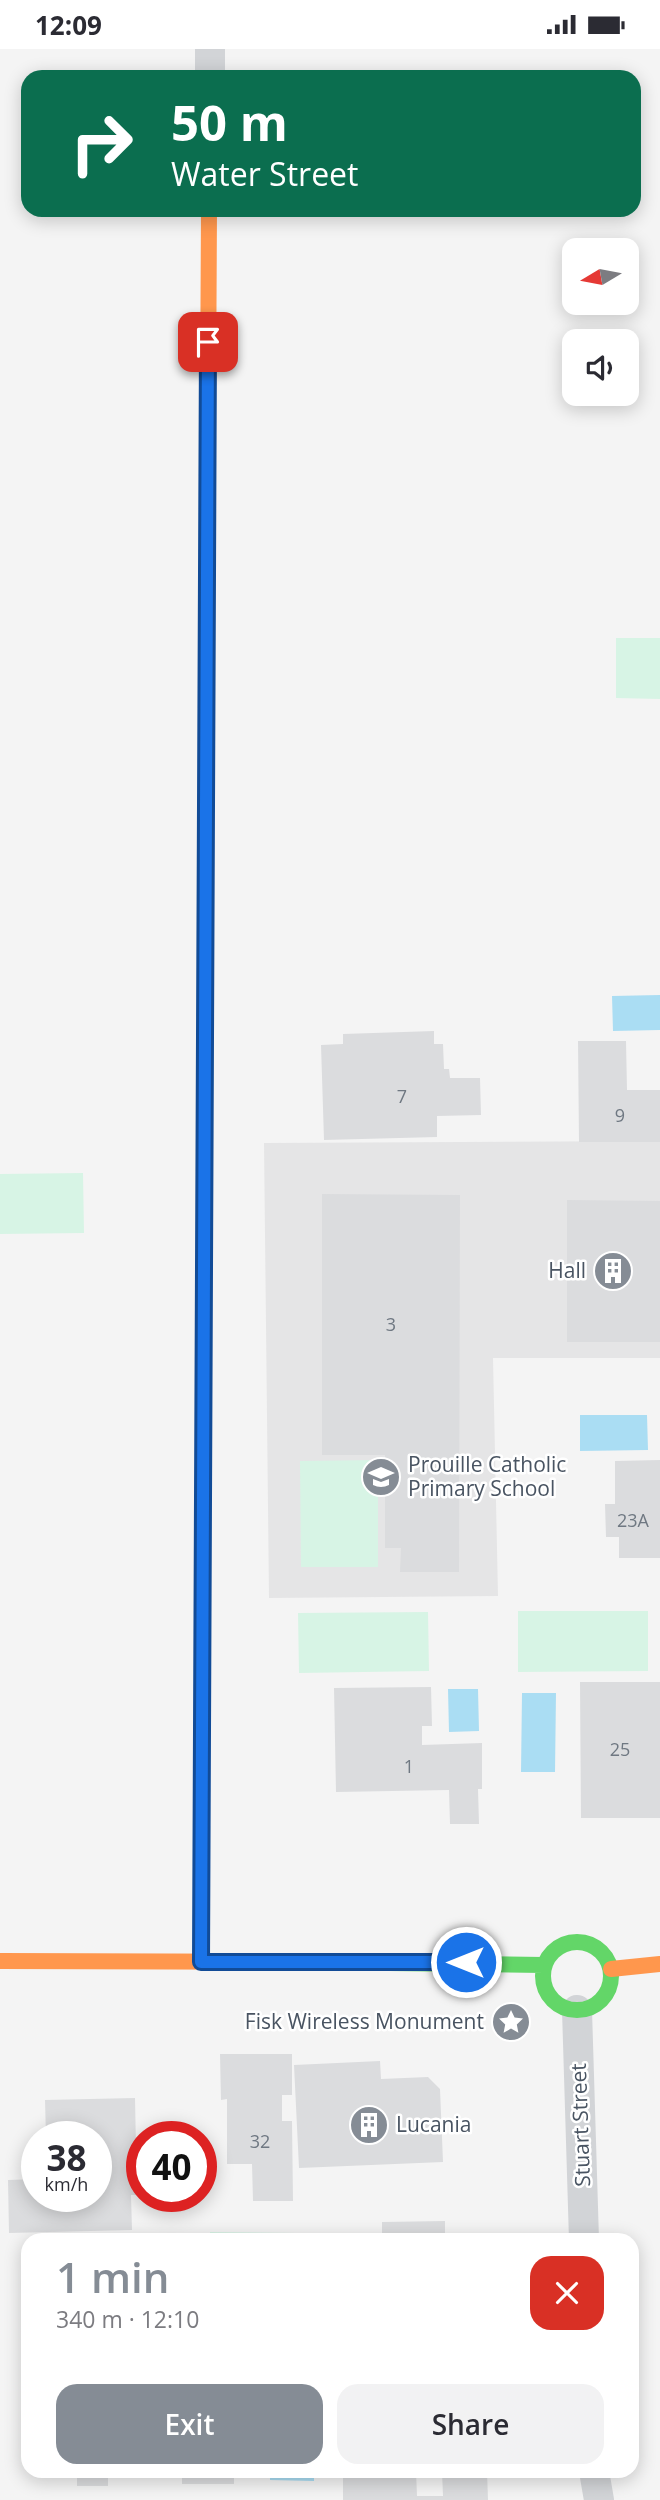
<!DOCTYPE html>
<meta charset="utf-8">
<style>
:root{--surface:#fff;--page:#f2f2f3;--text:#2b2b33;--muted:#7c7c81;--accent:#858c95}
body{margin:0;font-family:"Open Sans",sans-serif;background:var(--page);color:var(--text);height:100vh;display:flex;flex-direction:column;font-size:26px;white-space:nowrap}
*{box-sizing:border-box;margin:0}
p{font-size:23px;color:var(--muted)}
.icon{flex:none;width:38px;height:38px;fill:none;stroke:currentColor;stroke-width:2;stroke-linecap:round;stroke-linejoin:round}
.map{position:relative;flex:1;overflow:hidden}
.sheet{position:absolute;left:21px;top:2184px;width:618px;height:245px;display:flex;flex-direction:column;background:var(--surface);border-radius:21px;box-shadow:0 4px 18px #0003}
.sheet>*{flex:none}
.top-card{position:absolute;left:21px;top:21px;width:620px;height:147px;border-radius:21px;box-shadow:0 4px 18px #0003;background:#0b6e4f;color:#fff;overflow:hidden}
.needle{width:46px;rotate:260deg}
.tools{position:absolute;left:562px;top:189px;display:grid;gap:14px}
.tools a{display:grid;place-items:center;width:77px;height:77px;border-radius:14px;background:var(--surface);box-shadow:0 4px 18px #0003;font-size:35px}
.speed{position:absolute;left:21px;top:2072px;display:flex;gap:14px;font-size:35px;font-weight:700;text-align:center}
.speed>*{display:grid;place-content:center;width:91px;height:91px;border-radius:50%;background:var(--surface);box-shadow:0 4px 18px #0003;line-height:1}
.speed small{font-size:18px;font-weight:400}
.speed .limit{border:10px solid #d22;background:#fff;color:#111}
.pin{position:absolute;display:grid;place-items:center;width:60px;height:60px;color:#fff;margin:-30px;border-radius:14px;box-shadow:0 4px 10px #0006}
.me{position:absolute;width:77px;margin:-38px;rotate:270deg;stroke-linejoin:round;filter:drop-shadow(0 0 5px #0008)}
.turn{display:flex;align-items:center;gap:24px;height:147px;padding:0 35px;font-size:32px}
.turn .icon{width:91px;height:91px;stroke-width:2.5}
.turn b{display:block;font-size:49px;line-height:60px}
.round{display:grid;place-items:center;flex:none;width:74px;height:74px;border-radius:21px;background:var(--page)}
.headline{display:flex;align-items:center;justify-content:space-between;height:119px;padding:0 35px}
h1{font-size:42px;font-weight:600;line-height:52px;color:var(--accent)}
.cta{display:flex;gap:14px;margin-top:auto;padding:14px 35px}
.cta a{flex:1;height:80px;border-radius:21px;background:var(--accent);color:#fff;font-size:28px;font-weight:600;line-height:80px;text-align:center}
.cta a+a{background:var(--page);color:var(--text)}
.status{display:flex;justify-content:space-between;align-items:center;height:49px;padding:0 35px;background:var(--surface);direction:ltr}
.status svg{height:19px;fill:currentColor}
.map>svg:first-child{display:block}
.education{fill:#e5e5e6}
.green{fill:#d7f4e5}
.water{fill:#aaddf3}
.building{fill:#dbdcde}
.lines{fill:none;stroke-linecap:round;stroke-linejoin:round}
.street{stroke:#d2d4d7;stroke-width:30}
.fast{stroke:#63d668;stroke-width:16}
.slow{stroke:#ff974d;stroke-width:16}
.jam{stroke:#b3261e;stroke-width:16}
.route-casing{stroke:#114b97;stroke-width:18}
.route{stroke:#1a73e8;stroke-width:12}
.labels{text-anchor:middle;stroke-width:5;stroke-linejoin:round;paint-order:stroke}
.number-label{font-size:18px;fill:#6f7882}
.poi-label{font-size:21px;fill:#495462;stroke:#fff;text-anchor:end}
.street-label{font-size:21px;fill:#495462;stroke:#fff}
</style>
<div class="status"><b>12:09</b><svg viewBox="0 0 49 12"><path d="M0 12V9h3v3zM5 12V6h3v6zM10 12V3h3v9zM15 12V0h3v12zM26 1h20v11H26zM47 4h2v5h-2z"/></svg></div>
<div class="map">
<svg width="660" height="2451" viewBox="0 0 660 2451">
<rect width="100%" height="100%" fill="#f4f4f4"/>
<!-- education -->
<path class="education" d="M660,1092V1309H493L498,1547L269,1549L264,1094Z"/>
<!-- green -->
<path class="green" d="M616,589H660V650L616,649Z
M83,1124L84,1184L0,1185V1125Z
M378,1411V1518H301L300,1412Z
M518,1562H648V1622L518,1623Z
M428,1563L429,1622L299,1624L298,1564Z
M210,2183L382,2185V2191H210Z"/>
<!-- water -->
<path class="water" d="M660,946V981L613,982L612,947Z
M580,1366H647L648,1401L580,1402Z
M448,1640H478L479,1682L449,1683Z
M522,1644H556L555,1723H521Z
M270,2422H314V2432L270,2431Z"/>
<!-- building -->
<path class="building" d="M434,982V995H443L444,1020H449L450,1029H480L481,1066L437,1067V1088L324,1091L321,996L343,995V985Z
M578,992H626L627,1041H660V1093H579Z
M322,1145L460,1146L459,1523H400L401,1499H385V1406H322Z
M567,1151L660,1152V1293H567Z
M660,1411V1509H619V1488H606L605,1455H615V1412Z
M580,1633H660V1769H581Z
M431,1638L432,1677H422V1696L482,1694V1740H478L479,1775H450L449,1741L336,1743L334,1639Z
M220,2005H292V2046H282V2072H292L293,2152H253L252,2115H227V2050L221,2051Z
M380,2012L381,2030L428,2028L440,2040L443,2113L299,2119L294,2016Z
M135,2049L136,2099H142V2146H131L132,2181L9,2184L8,2131L37,2130V2147H96V2088H46L45,2051Z
M445,2172V2191H382V2173Z
M77,2422H108V2437H77Z
M182,2422H234V2435H182Z
M343,2422H416L417,2447H443L442,2422H487L488,2451H343Z"/>
<g class="lines">
<!-- street -->
<path class="street" d="M210,28V0
M577,1961L584,2191
M594,2422L599,2451"/>
<!-- fast -->
<path class="fast" d="M205,1054L206,738
M543 1927a34 34 0 1 1 68 0a34 34 0 1 1-68 0Z
M308,1913L544,1916"/>
<!-- slow -->
<path class="slow" d="M206,738L209,161
M203,1427L205,1054
M0,1912L308,1913
M611,1920L660,1915"/>
<!-- jam -->
<path class="jam" d="M201,1913L203,1427"/>
</g>
<g class="lines">
<defs>
<path id="route" d="M208,293L201,1913H466"/>
</defs>
<!-- route casing -->
<use href="#route" class="route-casing"/>
<!-- route -->
<use href="#route" class="route"/>
</g>
<!-- icons -->
<defs>
<symbol id="building-disc" viewBox="-11 -11 22 22"><circle r="9.5" fill="#858c95" stroke="#fff"/><path d="M-4-6H4V6H1V3H-1V6H-4ZM-2.5-4.3h1.7v1.8h-1.7ZM.8-4.3h1.7v1.8H.8ZM-2.5-1h1.7V.8h-1.7ZM.8-1h1.7V.8H.8Z" fill="#fff"/></symbol>
<symbol id="school-disc" viewBox="-11 -11 22 22"><circle r="9.5" fill="#858c95" stroke="#fff"/><path d="M0-5L7-2L0 1L-7-2ZM-4 1L0 2.5L4 1V4Q0 6-4 4Z" fill="#fff"/></symbol>
<symbol id="sight-disc" viewBox="-11 -11 22 22"><circle r="9.5" fill="#858c95" stroke="#fff"/><path d="M0-6L1.8-2.2L6-1.7L2.9 1.2L3.7 5.4L0 3.3L-3.7 5.4L-2.9 1.2L-6-1.7L-1.8-2.2Z" fill="#fff"/></symbol>
</defs>
<g fill-rule="evenodd">
<use href="#building-disc" x="591" y="1200" width="44" height="44"/>
<use href="#school-disc" x="359" y="1406" width="44" height="44"/>
<use href="#sight-disc" x="489" y="1951" width="44" height="44"/>
<use href="#building-disc" x="347" y="2054" width="44" height="44"/>
</g>
<g class="labels">
<!-- number labels -->
<g class="number-label">
<text x="402" y="1054">7</text>
<text x="620" y="1073">9</text>
<text x="391" y="1282">3</text>
<text x="633" y="1478">23A</text>
<text x="620" y="1707">25</text>
<text x="409" y="1724">1</text>
<text x="260" y="2099">32</text>
</g>
<!-- poi labels -->
<g class="poi-label">
<text x="586" y="1229">Hall</text>
<text x="408" y="1423" text-anchor="start">Prouille Catholic<tspan x="408" dy="24">Primary School</tspan></text>
<text x="484" y="1980">Fisk Wireless Monument</text>
<text x="396" y="2083" text-anchor="start">Lucania</text>
</g>
<!-- street labels -->
<g class="street-label">
<text transform="translate(581 2076) rotate(-92)" y="7">Stuart Street</text>
</g>
</g>
</svg>
<div class="tools">
<a><svg class="needle" viewBox="-14 -14 28 28"><path d="M0-13l5 13h-10z" fill="#e53935"/><path d="M0 13l5-13h-10z" fill="#7c7c81"/></svg></a>
<a><svg class="icon" aria-label="sound" viewBox="0 0 24 24"><path d="M4 9h4l5-4v14l-5-4H4zM17 9q2 3 0 6"/></svg></a>
</div>
<div class="speed"><div>38<small>km/h</small></div><div class="limit">40</div></div>
<div class="pin" style="left:208px;top:293px;background:#d93025"><svg class="icon" aria-label="arrive" viewBox="0 0 24 24"><path d="M6 21V4h12l-3 4 3 4H6"/></svg></div>
<svg class="me" style="left:466px;top:1913px" viewBox="-20 -20 40 40"><circle r="17" fill="#1a73e8" stroke="#fff" stroke-width="3"/><path d="M0-11L8 9 0 5-8 9z" fill="#fff"/></svg>
<div class="top-card">
<div class="turn"><svg class="icon" aria-label="right" viewBox="0 0 24 24"><path d="M7 20v-9h11M14 6l5 5-5 5"/></svg><div><b>50 m</b>Water Street</div></div>
</div>
<section class="sheet">
<div class="headline"><div><h1>1 min</h1><p>340 m · 12:10</p></div><a class="round" style="background:#d93025;color:#fff"><svg class="icon" aria-label="close" viewBox="0 0 24 24"><path d="M6 6l12 12M18 6L6 18"/></svg></a></div>
<div class="cta"><a>Exit</a><a>Share</a></div>
</section>
</div>
